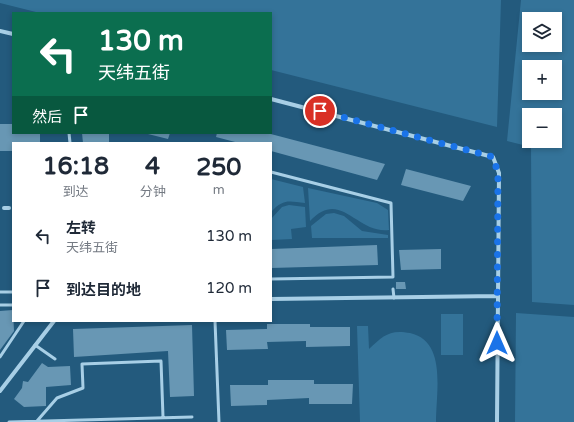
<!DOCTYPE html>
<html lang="zh">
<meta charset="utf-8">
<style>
:root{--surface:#fff;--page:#f2f2f3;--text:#1f2937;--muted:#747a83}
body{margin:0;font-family:"Varela Round","Noto Sans SC",sans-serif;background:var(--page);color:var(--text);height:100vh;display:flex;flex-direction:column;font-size:15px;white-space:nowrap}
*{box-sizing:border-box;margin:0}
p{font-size:13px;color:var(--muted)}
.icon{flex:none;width:22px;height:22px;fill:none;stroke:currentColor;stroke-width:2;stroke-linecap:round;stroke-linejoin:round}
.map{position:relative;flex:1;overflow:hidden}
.side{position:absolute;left:12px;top:142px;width:260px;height:180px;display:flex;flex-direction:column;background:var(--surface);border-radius:0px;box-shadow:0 2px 6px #0003}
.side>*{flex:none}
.top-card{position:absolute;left:12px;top:12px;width:260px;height:122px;border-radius:0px;box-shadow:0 2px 6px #0003;background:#0b6e4f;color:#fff;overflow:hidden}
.buttons{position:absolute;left:522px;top:12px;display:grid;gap:8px}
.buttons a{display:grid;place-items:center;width:40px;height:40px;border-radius:0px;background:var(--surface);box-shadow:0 2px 6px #0003;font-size:20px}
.pin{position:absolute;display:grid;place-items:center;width:34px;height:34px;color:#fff;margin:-17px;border:2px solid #fff;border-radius:50%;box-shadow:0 1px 4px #0007}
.me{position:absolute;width:44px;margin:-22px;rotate:0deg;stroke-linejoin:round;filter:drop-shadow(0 0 3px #0008)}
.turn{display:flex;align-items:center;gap:14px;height:84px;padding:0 20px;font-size:18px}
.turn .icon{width:52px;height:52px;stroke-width:2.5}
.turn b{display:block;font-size:28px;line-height:34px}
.then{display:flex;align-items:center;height:38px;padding:0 20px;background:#0003;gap:8px;font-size:15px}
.eta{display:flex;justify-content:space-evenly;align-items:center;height:68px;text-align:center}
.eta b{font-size:24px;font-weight:700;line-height:28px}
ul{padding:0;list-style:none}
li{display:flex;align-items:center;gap:12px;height:52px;padding:0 20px}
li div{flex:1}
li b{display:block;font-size:15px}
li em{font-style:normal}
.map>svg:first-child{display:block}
.green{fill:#347399;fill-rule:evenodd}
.building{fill:#6897b4}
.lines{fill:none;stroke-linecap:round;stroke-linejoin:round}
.service{stroke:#a8cfe6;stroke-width:3}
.minor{stroke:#a8cfe6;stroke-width:4}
.route{stroke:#1a73e8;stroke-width:7;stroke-dasharray:0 12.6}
</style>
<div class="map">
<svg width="574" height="422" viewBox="0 0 574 422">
<rect width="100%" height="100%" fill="#235a7d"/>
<!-- green -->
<path class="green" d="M0,0H501L497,127L271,70V13H40L0,3Z
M521,0H574V305L532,302L531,147L507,141ZM529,19H555V45H529ZM529,67H555V93H529ZM529,115H555V141H529Z
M271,179L303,187L305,203C288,201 283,199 271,212Z
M308,188L377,203L388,210L389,230C356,234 341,188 310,221Z
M289,205L305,207L306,227L291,229L292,239L271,240V219L282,207Z
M334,213L344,216L362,231L388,235V238H312L311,226L326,214Z
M516,313L574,317V422H515Z
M441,314H463V355H441Z
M357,326H368L369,349C383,336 389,329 410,333C447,341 436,392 436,422H360Z"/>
<!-- building -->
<path class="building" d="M0,124H13V133H40V143H13V151H0Z
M82,133H109V143H83Z
M144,133H170L168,139Z
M217,133H267L385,164L377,180L271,151V143H239L216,137Z
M406,169L471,186L463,201L401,185Z
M377,245L378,265L271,268V249Z
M441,249V269L401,270L399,250Z
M396,282H405L406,289H396Z
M13,310L14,331L0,350V311Z
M267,324H310V327H350V346L306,347V341L267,342L268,349L227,350L226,330L267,329Z
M192,325L194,396L170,397L168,351L74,357L73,329Z
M42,363L48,367L70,366L71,385L46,387V406L24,407L14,399L22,388L23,381L28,382Z
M268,380H314V384H353L352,404H309V398L267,400V405L231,406L230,385H268Z"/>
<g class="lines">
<!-- service -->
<path class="service" d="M69,133L70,143
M271,172L391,203L393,277L271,279
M393,289L394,298
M0,292H13
M0,305H13
M215,321L219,422
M35,345L55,359
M0,357L24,321
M37,421L57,398L83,388L82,364L161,361L163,417
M9,422L192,417"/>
<!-- minor -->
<path class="minor" d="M0,31L13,34
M271,99L493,157L499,173L497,422
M4,208H9
M271,299L497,296
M0,391L54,321"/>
</g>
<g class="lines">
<!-- route -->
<path class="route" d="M320,111L493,157L498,173L497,343"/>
</g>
</svg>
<div class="buttons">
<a><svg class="icon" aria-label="layers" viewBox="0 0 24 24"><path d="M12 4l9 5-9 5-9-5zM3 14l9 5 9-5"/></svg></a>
<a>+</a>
<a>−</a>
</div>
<div class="pin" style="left:320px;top:111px;background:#d93025"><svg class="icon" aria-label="arrive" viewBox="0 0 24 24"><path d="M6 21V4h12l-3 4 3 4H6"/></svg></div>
<svg class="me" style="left:497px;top:343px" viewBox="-20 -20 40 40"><path d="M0-17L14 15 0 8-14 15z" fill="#1a73e8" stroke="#fff" stroke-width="4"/></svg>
<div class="top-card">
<div class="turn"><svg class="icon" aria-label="left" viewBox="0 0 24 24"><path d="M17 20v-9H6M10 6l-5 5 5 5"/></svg><div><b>130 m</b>天纬五街</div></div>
<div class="then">然后<svg class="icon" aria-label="arrive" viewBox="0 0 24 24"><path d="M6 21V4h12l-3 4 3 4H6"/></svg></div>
</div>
<section class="side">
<div class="eta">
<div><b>16:18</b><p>到达</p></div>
<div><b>4</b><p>分钟</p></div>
<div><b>250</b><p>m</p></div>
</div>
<ul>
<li><svg class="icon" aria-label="left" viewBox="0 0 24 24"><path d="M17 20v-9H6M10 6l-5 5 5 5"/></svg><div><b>左转</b><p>天纬五街</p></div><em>130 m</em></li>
<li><svg class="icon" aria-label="arrive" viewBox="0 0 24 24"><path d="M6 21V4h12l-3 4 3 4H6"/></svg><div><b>到达目的地</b></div><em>120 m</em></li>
</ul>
</section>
</div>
